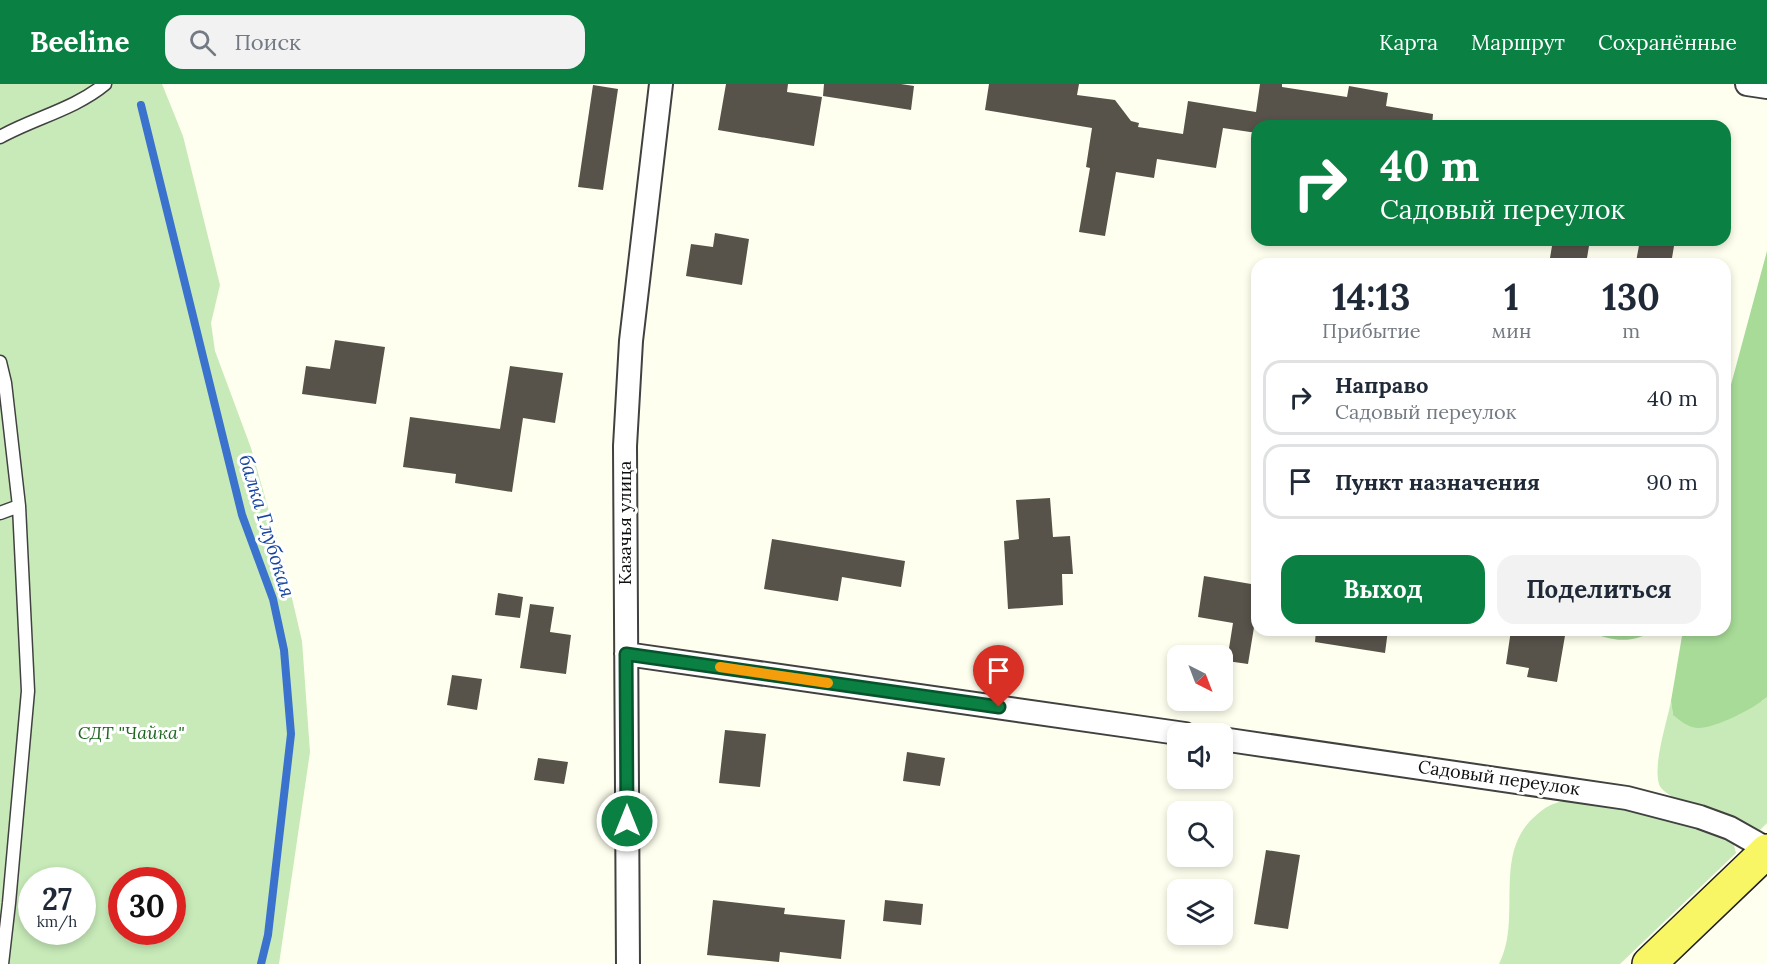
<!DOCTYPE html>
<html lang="ru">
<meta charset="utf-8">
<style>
:root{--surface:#fff;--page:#f2f2f3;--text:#1f2937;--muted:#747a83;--line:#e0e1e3;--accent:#0b8043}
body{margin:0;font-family:Lora,serif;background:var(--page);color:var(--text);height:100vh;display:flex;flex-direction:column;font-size:22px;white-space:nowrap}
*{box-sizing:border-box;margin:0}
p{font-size:20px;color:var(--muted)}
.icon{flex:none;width:33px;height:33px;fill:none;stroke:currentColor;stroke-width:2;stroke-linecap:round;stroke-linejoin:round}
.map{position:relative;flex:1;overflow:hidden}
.details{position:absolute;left:1251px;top:174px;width:480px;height:378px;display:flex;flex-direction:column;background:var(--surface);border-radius:18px;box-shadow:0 3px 9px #0003}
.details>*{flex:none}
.top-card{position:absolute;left:1251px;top:36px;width:480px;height:126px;border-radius:18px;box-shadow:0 3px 9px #0003;background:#0b8043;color:#fff;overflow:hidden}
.needle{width:39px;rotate:138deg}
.fabs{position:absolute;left:1167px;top:561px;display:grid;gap:12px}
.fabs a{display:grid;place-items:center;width:66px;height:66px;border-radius:12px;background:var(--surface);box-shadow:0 3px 9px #0003;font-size:30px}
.speed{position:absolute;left:18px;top:783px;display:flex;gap:12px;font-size:30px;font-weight:700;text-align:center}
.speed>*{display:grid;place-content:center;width:78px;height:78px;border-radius:50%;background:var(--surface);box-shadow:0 3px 9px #0003;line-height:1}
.speed small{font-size:15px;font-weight:400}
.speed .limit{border:9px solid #d22;background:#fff;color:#111}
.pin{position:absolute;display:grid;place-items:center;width:51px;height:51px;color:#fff;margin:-62px -26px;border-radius:50% 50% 50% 0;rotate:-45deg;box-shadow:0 0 6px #0007}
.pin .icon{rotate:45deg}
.me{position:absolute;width:66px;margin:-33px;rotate:0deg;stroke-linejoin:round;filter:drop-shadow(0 0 4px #0008)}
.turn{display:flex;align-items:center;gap:21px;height:126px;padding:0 30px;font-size:27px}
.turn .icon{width:78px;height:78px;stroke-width:2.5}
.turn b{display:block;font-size:42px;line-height:51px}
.eta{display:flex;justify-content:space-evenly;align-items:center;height:102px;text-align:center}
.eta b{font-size:36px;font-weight:700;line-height:42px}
.action{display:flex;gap:12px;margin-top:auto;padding:12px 30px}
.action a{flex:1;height:69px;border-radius:18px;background:var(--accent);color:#fff;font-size:24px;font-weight:700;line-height:69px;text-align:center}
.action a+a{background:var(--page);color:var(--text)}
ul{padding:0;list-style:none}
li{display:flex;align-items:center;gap:18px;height:75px;margin:0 12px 9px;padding:0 18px;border:3px solid var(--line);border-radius:18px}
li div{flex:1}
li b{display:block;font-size:22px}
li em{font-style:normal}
header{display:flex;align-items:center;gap:36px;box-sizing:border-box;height:84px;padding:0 30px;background:var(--accent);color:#fff}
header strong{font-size:28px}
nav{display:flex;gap:33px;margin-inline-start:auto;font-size:21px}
.search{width:420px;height:54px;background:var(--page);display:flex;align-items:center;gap:15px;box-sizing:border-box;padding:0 21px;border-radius:18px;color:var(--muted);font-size:22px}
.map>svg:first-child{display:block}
.green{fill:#c7eab8;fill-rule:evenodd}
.forest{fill:#a7db97}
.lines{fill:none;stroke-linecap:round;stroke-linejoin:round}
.stream{stroke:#3a72ce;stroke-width:8}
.building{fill:#57524a}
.lane-casing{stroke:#414141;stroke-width:15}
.street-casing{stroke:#414141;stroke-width:26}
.primary-casing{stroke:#1f1f1f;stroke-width:36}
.lane{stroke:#fff;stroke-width:12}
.street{stroke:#fff;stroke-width:22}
.primary{stroke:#f9f665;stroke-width:33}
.route-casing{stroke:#07532c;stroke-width:15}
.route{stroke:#0b8043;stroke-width:10}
.slow{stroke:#f59e0b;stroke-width:10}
.labels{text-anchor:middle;stroke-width:6;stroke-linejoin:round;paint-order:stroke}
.street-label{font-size:18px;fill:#0e0e0e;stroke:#fff}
.park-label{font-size:18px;font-style:italic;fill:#1d671f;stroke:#fff}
.water-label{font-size:20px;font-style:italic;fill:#1645a1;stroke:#fff}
</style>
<header>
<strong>Beeline</strong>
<div class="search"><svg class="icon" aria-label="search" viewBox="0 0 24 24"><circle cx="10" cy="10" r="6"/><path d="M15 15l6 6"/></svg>Поиск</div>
<nav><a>Карта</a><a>Маршрут</a><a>Сохранённые</a></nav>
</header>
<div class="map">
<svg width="1767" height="880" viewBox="0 0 1767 880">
<rect width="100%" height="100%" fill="#ffffef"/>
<!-- green -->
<path class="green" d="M0,0H162L183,52L220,201L211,239L215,267L251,364L284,480L302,557L310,668L279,880H0ZM32,796H82V848H32ZM122,796H172V848H122Z
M1767,613V739L1760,746C1741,739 1663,717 1659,700C1653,680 1667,638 1671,617L1673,631L1762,617Z
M1570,716L1627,724L1698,741L1733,758L1736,769L1620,880H1499C1522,836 1494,776 1530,737C1545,723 1550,719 1570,716Z"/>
<!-- forest -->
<path class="forest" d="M1767,167V613C1753,625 1716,644 1698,644C1687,643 1681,637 1673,631L1671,617L1683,546H1725V323Z
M1588,546H1652C1635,561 1606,557 1588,546Z"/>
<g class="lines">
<!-- stream -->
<path class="stream" d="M141,21L242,431L273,515L284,566L291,650L268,851L261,880"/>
</g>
<!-- building -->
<path class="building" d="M726,0H788L787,8L822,13L814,62L718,46Z
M824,0H901L914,2L911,26L823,12Z
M989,0H1079L1077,11L1115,16L1131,37L1139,39L1138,43L1183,50L1188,17L1256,28L1260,0H1282V3L1347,13L1349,2L1388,9L1386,22L1433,30L1432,42H1257V49L1223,44L1216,84L1157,75L1154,94L1116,88L1105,152L1079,148L1090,84L1086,83L1092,44L985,26Z
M593,1L618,5L603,106L578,103Z
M715,149L749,155L742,201L686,192L691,160L713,163Z
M1553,156H1590L1586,180H1549Z
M1640,156H1675L1671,180L1636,178Z
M335,256L385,263L376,320L302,310L306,282L330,285Z
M510,282L563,289L555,339L523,334L512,408L455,399L456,390L403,383L410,333L500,345Z
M1050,414L1053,453L1070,452L1073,490H1062L1063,521L1008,525L1004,457L1019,455L1016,416Z
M772,455L905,477L901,503L842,493L838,517L764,505Z
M1204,492L1257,501V525L1248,580L1227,577L1233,539L1198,533Z
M498,509L523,513L520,534L495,531Z
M530,520L554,523L550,548L571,551L566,590L520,584Z
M1316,546H1388L1385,569L1315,558Z
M1511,546H1566L1557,598L1527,593L1529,584L1506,580Z
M452,591L482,595L477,626L447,621Z
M725,646L766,650L760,703L719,699Z
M907,668L945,674L940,702L903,697Z
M538,674L568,678L564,700L534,696Z
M1266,766L1300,771L1288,845L1254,840Z
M713,816L785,824L784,830L845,836L841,875L780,868L779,878L707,871Z
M885,816L923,820L921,841L883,837Z"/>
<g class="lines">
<defs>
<path id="lane" d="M0,53C34,34 75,25 105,0
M0,278L5,299L19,422L28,607L9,819L2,880
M0,429L19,422"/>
<path id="street" d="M1747,0L1767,3
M626,570L1185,650
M1222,655L1627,714L1700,733L1730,744L1767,765
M628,880L625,362L631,257L661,0"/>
<path id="primary" d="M1649,880L1767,767"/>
</defs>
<!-- lane casing -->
<use href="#lane" class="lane-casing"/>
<!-- street casing -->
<use href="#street" class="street-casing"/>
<!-- primary casing -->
<use href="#primary" class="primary-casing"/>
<!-- lane -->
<use href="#lane" class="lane"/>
<!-- street -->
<use href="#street" class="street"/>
<!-- primary -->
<use href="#primary" class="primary"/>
</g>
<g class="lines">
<defs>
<path id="route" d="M627,737L626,570L999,623"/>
</defs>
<!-- route casing -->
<use href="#route" class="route-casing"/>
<!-- route -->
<use href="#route" class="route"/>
<!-- slow -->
<path class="slow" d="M720,583L828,599"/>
</g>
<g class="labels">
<!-- street labels -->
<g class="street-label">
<text transform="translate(625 439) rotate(-90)" y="6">Казачья улица</text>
<text transform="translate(1499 694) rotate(8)" y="6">Садовый переулок</text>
</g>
<!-- park labels -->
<g class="park-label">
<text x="131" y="655">СДТ "Чайка"</text>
</g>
<!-- water labels -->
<g class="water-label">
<text transform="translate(267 442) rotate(73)" y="7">балка Глубокая</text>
</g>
</g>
</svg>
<div class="fabs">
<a><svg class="needle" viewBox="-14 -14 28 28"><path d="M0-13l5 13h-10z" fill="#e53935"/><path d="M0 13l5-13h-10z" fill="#747a83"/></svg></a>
<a><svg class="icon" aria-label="sound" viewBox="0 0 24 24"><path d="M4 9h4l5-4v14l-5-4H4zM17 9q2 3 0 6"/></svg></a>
<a><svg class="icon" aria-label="search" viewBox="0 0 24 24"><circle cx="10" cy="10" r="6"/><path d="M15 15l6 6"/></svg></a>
<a><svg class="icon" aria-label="layers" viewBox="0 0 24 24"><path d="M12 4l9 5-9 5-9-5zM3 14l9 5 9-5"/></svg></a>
</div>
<div class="speed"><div>27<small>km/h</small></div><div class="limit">30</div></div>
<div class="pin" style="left:999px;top:623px;background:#d93025"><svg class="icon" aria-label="arrive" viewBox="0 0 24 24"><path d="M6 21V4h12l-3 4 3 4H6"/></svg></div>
<svg class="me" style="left:627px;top:737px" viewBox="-20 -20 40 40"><circle r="17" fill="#0b8043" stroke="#fff" stroke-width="3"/><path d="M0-11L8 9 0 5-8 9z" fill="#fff"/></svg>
<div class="top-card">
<div class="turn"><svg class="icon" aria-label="right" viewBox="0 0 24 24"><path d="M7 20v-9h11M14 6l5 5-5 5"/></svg><div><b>40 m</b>Садовый переулок</div></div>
</div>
<section class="details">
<div class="eta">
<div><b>14:13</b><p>Прибытие</p></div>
<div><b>1</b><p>мин</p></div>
<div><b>130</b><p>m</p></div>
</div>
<ul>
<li><svg class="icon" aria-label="right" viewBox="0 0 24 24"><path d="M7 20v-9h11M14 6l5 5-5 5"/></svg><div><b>Направо</b><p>Садовый переулок</p></div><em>40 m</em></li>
<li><svg class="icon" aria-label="arrive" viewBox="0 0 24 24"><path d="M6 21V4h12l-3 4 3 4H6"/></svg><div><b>Пункт назначения</b></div><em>90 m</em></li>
</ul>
<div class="action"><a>Выход</a><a>Поделиться</a></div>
</section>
</div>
